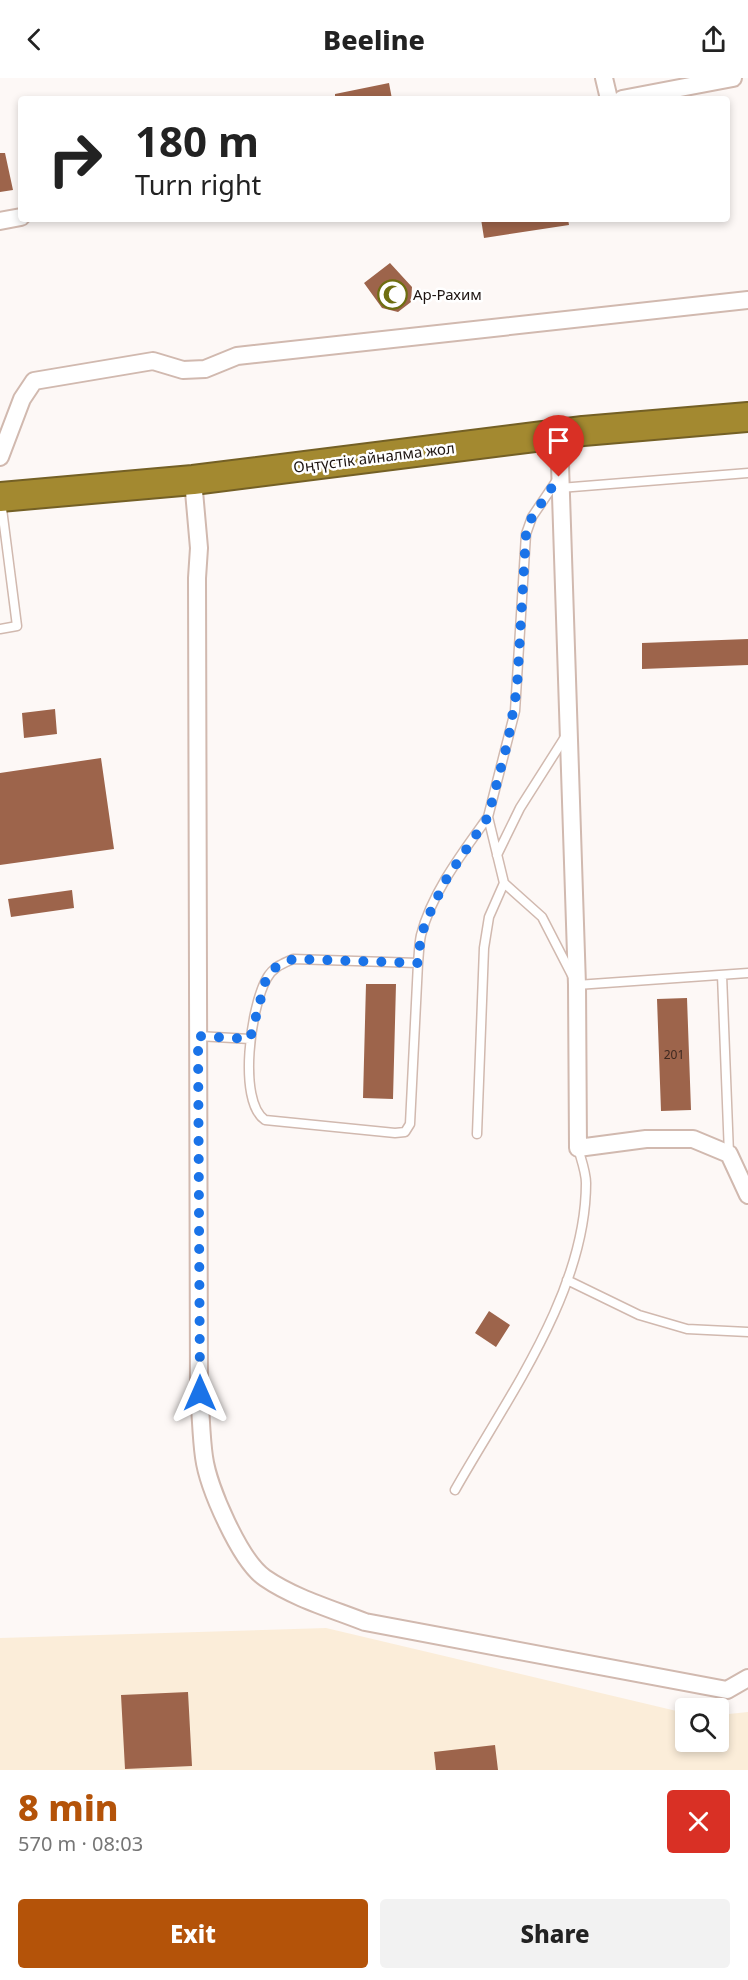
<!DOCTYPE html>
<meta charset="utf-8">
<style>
:root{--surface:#fff;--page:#f2f2f2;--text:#222;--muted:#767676;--accent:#b45309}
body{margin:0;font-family:"Noto Sans",sans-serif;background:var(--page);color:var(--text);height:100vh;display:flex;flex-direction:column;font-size:22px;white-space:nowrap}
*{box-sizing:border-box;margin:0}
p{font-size:20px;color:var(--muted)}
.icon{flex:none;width:33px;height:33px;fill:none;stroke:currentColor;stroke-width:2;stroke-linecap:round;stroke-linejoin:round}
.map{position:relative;height:1692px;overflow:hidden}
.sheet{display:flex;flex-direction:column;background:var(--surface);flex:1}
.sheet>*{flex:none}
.top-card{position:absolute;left:18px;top:18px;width:712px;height:126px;border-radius:6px;box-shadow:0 3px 9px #0003;background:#fff;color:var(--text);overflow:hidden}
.controls{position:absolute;left:675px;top:1620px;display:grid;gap:12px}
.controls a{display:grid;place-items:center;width:54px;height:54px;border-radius:6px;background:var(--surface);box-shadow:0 3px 9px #0003;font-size:30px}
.pin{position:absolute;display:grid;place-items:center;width:51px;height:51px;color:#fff;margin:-62px -26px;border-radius:50% 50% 50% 0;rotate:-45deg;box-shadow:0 0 6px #0007}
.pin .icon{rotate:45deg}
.me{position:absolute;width:66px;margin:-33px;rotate:0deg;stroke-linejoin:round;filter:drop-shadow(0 0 4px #0008)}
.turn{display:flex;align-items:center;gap:21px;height:126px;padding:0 18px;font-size:27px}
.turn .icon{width:78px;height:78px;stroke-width:2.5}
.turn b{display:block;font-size:42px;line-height:51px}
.round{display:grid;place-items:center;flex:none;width:63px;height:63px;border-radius:6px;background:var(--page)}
.head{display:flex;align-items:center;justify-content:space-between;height:102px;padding:0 18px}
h1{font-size:36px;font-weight:800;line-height:45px;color:var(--accent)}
.button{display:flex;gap:12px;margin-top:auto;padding:12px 18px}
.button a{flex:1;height:69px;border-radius:6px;background:var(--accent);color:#fff;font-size:24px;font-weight:800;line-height:69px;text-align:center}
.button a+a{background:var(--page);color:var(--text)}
header{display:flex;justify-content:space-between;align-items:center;height:78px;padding:0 18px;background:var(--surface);font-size:27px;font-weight:800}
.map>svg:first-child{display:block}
.commercial{fill:#fbedd9}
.building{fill:#9d644b}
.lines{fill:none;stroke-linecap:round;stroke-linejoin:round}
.lane-casing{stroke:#d1b9af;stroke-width:11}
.street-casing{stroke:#d1b9af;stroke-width:20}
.highway-casing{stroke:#746025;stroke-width:32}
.lane{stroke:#fff;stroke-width:8}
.street{stroke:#fff;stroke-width:16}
.highway{stroke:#a38930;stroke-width:28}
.route{stroke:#1a73e8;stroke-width:10;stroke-dasharray:0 18}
.labels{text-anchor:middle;stroke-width:5;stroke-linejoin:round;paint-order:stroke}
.number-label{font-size:12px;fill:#3d2820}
.poi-label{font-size:15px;fill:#1d1411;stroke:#fff;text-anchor:start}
.street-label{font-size:15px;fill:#1d1411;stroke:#fff}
</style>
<header><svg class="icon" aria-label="back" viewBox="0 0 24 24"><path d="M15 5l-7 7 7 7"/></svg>Beeline<svg class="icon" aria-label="share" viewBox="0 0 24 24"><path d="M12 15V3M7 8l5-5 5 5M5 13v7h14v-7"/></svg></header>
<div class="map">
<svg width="748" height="1692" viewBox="0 0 748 1692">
<rect width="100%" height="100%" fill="#fdf8f6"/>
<!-- commercial -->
<path class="commercial" d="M326,1550L685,1635L686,1664H718L719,1637L748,1634V1692H0V1560Z"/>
<!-- building -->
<path class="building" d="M389,5L392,21H335V16Z
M0,75H5L13,112L0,114Z
M481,141H568L569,147L484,160Z
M390,185L412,209L411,224L398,234L382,230L364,205Z
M748,561V587L642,591V565Z
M55,631L57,656L24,660L22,635Z
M101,680L114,771L0,787V695Z
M72,812L74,830L11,839L8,821Z
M366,906H396L393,1021L363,1020Z
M687,920L691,1032L661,1033L657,921Z
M489,1233L510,1247L496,1269L475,1255Z
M188,1614L192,1688L125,1691L121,1617Z
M495,1667L498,1692H436L434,1674Z"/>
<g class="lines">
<defs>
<path id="lane" d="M560,410L748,395
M0,551L17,548L1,423
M497,777L520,730L567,656
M504,805L542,839L577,907L748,895
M293,881L418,885L410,1046L405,1054L395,1055L265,1042C237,1023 251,927 267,900C273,889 282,886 293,881Z
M418,885C419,876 419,866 421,857C432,814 463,774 488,739
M722,897L729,1076
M198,958L250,961
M477,1056L484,870L489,839L504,805L488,739L515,633L526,456L532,439L559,399
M567,1202L639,1237L687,1251L748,1254
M455,1412C507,1320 586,1214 586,1105C586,1094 581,1081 578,1070"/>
<path id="street" d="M604,0L609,21
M622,21L733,0
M0,143L21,139
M559,356L577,907L578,1070L646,1061H693L729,1076L748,1117
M0,379L22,321L34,303L153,283L183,292L205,291L237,278L748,222
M193,402L199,470L197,500L199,1315C201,1336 201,1358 204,1379C208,1409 240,1483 265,1500C294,1520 332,1531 365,1544L727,1612L748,1600"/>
<path id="highway" d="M0,419L193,402L583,353L748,339"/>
</defs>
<!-- lane casing -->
<use href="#lane" class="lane-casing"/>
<!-- street casing -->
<use href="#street" class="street-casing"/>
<!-- highway casing -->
<use href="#highway" class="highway-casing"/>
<!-- lane -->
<use href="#lane" class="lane"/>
<!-- street -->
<use href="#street" class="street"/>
<!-- highway -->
<use href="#highway" class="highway"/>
</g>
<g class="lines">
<!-- route -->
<path class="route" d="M200,1315L198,958L250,961L266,901L276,889L293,881L418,885L421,857L432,830L447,800L488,739L508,663L517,610L526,456L532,439L559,399"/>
</g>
<!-- icons -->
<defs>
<symbol id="mosque-ring" viewBox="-11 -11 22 22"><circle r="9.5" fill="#fff" stroke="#6e6e10" stroke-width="1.5"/><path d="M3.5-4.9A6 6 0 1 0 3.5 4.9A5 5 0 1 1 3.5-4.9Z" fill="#6e6e10"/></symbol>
</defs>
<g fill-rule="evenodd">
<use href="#mosque-ring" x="376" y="200" width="33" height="33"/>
</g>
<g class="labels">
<!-- number labels -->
<g class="number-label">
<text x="674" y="981">201</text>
</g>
<!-- poi labels -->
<g class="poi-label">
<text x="413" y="222">Ар-Рахим</text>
</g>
<!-- street labels -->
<g class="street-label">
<text transform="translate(374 380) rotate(-7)" y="5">Оңтүстік айналма жол</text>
</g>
</g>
</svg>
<div class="controls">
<a><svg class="icon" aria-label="search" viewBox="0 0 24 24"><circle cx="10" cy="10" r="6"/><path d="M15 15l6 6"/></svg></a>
</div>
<div class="pin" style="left:559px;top:399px;background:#d93025"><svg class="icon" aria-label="arrive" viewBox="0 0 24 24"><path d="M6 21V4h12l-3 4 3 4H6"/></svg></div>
<svg class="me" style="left:200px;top:1315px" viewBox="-20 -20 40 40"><path d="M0-17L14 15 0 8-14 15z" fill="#1a73e8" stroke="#fff" stroke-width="4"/></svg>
<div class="top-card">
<div class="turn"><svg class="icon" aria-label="right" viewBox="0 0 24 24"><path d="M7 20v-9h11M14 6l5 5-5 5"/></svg><div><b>180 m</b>Turn right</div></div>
</div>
</div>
<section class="sheet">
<div class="head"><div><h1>8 min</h1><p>570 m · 08:03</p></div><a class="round" style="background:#d93025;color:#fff"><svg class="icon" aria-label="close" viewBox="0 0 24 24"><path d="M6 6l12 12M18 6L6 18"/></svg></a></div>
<div class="button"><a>Exit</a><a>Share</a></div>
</section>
